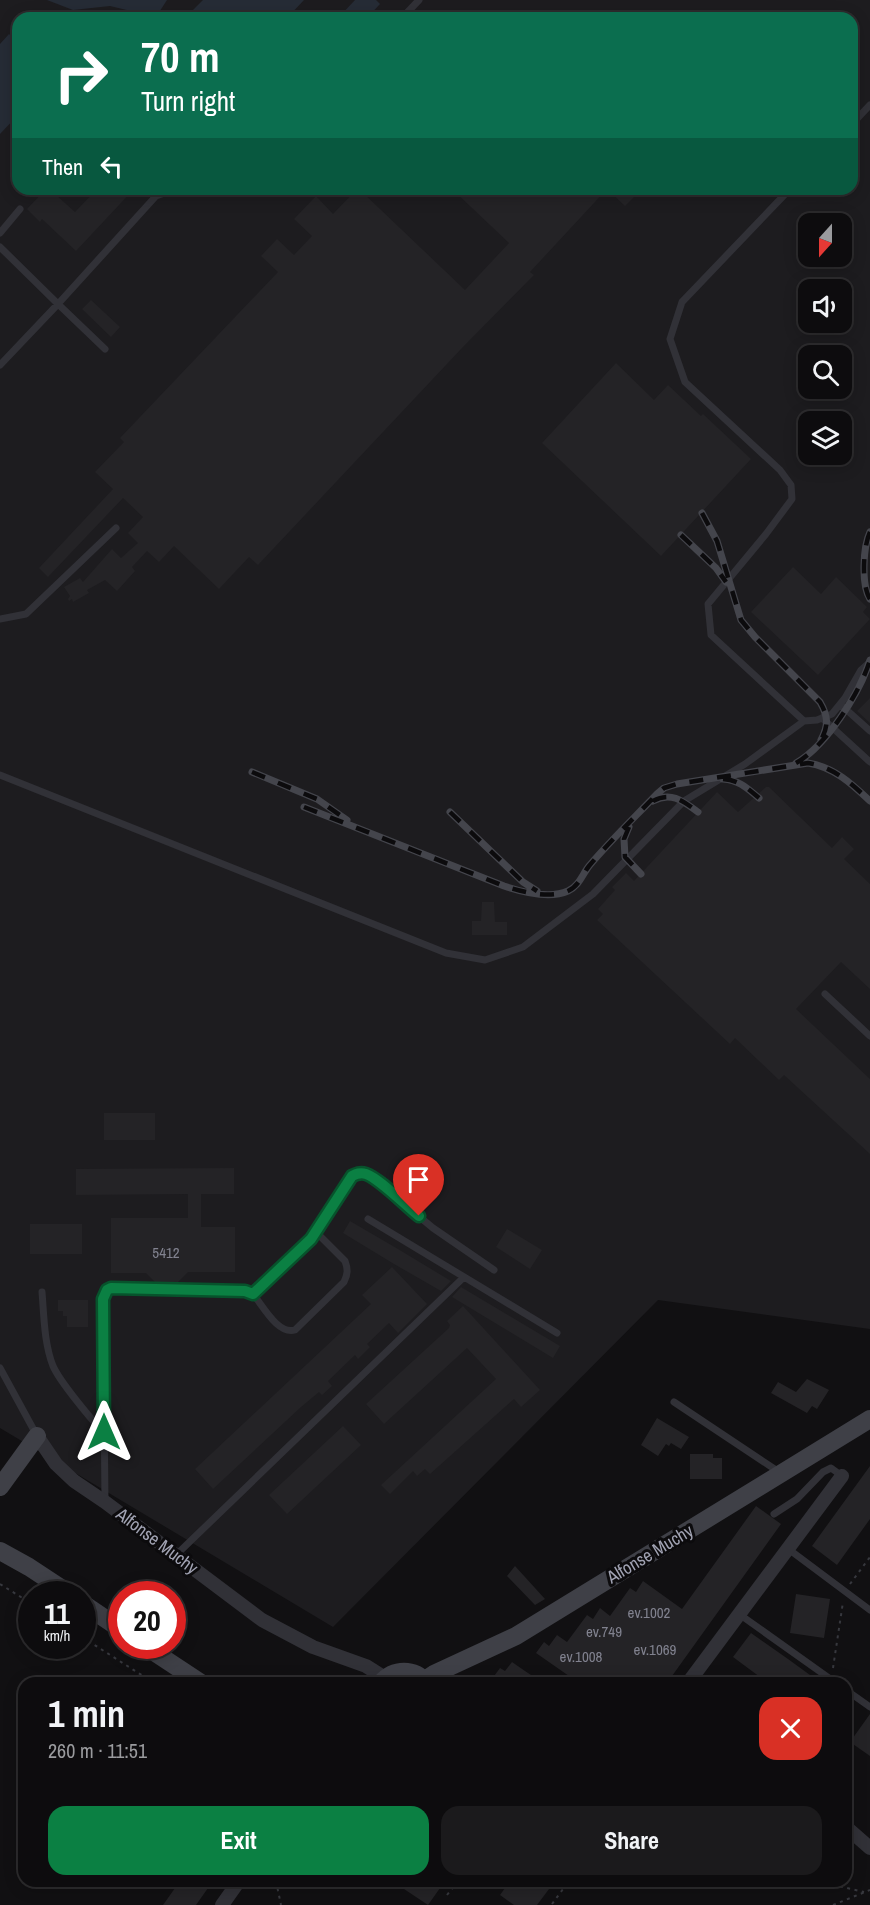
<!DOCTYPE html>
<meta charset="utf-8">
<style>
:root{--surface:#0d0c0e;--page:#1b1a1c;--text:#f1f3f6;--muted:#9a9b9e;--line:#2d2c2e;--accent:#0b8043}
body{margin:0;font-family:"Archivo Narrow",sans-serif;background:var(--page);color:var(--text);height:100vh;display:flex;flex-direction:column;font-size:22px;white-space:nowrap}
*{box-sizing:border-box;margin:0}
p{font-size:20px;color:var(--muted)}
.icon{flex:none;width:33px;height:33px;fill:none;stroke:currentColor;stroke-width:2;stroke-linecap:round;stroke-linejoin:round}
.map{position:relative;flex:1;overflow:hidden}
.panel{position:absolute;left:18px;top:1677px;width:834px;height:210px;display:flex;flex-direction:column;background:var(--surface);border-radius:18px;box-shadow:0 3px 15px #0003,0 0 0 2px var(--line)}
.panel>*{flex:none}
.hud{position:absolute;left:12px;top:12px;width:846px;height:183px;border-radius:18px;box-shadow:0 3px 15px #0003,0 0 0 2px var(--line);background:#0b6e4f;color:#fff;overflow:hidden}
.needle{width:39px;rotate:201deg}
.buttons{position:absolute;left:798px;top:213px;display:grid;gap:12px}
.buttons a{display:grid;place-items:center;width:54px;height:54px;border-radius:12px;background:var(--surface);box-shadow:0 3px 15px #0003,0 0 0 2px var(--line);font-size:30px}
.speed{position:absolute;left:18px;top:1581px;display:flex;gap:12px;font-size:30px;font-weight:700;text-align:center}
.speed>*{display:grid;place-content:center;width:78px;height:78px;border-radius:50%;background:var(--surface);box-shadow:0 3px 15px #0003,0 0 0 2px var(--line);line-height:1}
.speed small{font-size:15px;font-weight:400}
.speed .limit{border:9px solid #d22;background:#fff;color:#111}
.pin{position:absolute;display:grid;place-items:center;width:51px;height:51px;color:#fff;margin:-62px -26px;border-radius:50% 50% 50% 0;rotate:-45deg;box-shadow:0 0 6px #0007}
.pin .icon{rotate:45deg}
.me{position:absolute;width:66px;margin:-33px;rotate:0deg;stroke-linejoin:round;filter:drop-shadow(0 0 4px #0008)}
.turn{display:flex;align-items:center;gap:21px;height:126px;padding:0 30px;font-size:27px}
.turn .icon{width:78px;height:78px;stroke-width:2.5}
.turn b{display:block;font-size:42px;line-height:51px}
.then{display:flex;align-items:center;height:57px;padding:0 30px;background:#0003;gap:12px;font-size:22px}
.round{display:grid;place-items:center;flex:none;width:63px;height:63px;border-radius:18px;background:var(--page)}
.overview{display:flex;align-items:center;justify-content:space-between;height:102px;padding:0 30px}
h1{font-size:36px;font-weight:700;line-height:45px}
.cta{display:flex;gap:12px;margin-top:auto;padding:12px 30px}
.cta a{flex:1;height:69px;border-radius:18px;background:var(--accent);color:#fff;font-size:24px;font-weight:700;line-height:69px;text-align:center}
.cta a+a{background:var(--page);color:var(--text)}
.map>svg:first-child{display:block}
.built{fill:#1d1c1f;fill-rule:evenodd}
.water{fill:#262c36}
.building{fill:#242326}
.lines{fill:none;stroke-linecap:round;stroke-linejoin:round}
.path{stroke:#37383e;stroke-width:2;stroke-dasharray:3 4.5;stroke-linecap:butt}
.service{stroke:#313137;stroke-width:7}
.minor{stroke:#313137;stroke-width:14}
.secondary{stroke:#3f4047;stroke-width:18}
.rail-casing{stroke:#44454c;stroke-width:7}
.rail{stroke:#0c0b0d;stroke-width:4.5;stroke-dasharray:14;stroke-linecap:butt}
.route-casing{stroke:#07532c;stroke-width:15}
.route{stroke:#0b8043;stroke-width:10}
.labels{text-anchor:middle;stroke-width:6;stroke-linejoin:round;paint-order:stroke}
.number-label{font-size:15px;fill:#81828f}
.street-label{font-size:18px;fill:#a1a3b3;stroke:#0c0b0d}
</style>
<div class="map">
<svg width="870" height="1905" viewBox="0 0 870 1905">
<rect width="100%" height="100%" fill="#111012"/>
<!-- built -->
<path class="built" d="M0,0H870V1329L658,1300L333,1627L0,1428ZM18,18H852V189H18ZM808,224H842V256H808ZM808,290H842V322H808ZM808,356H842V388H808ZM808,422H842V454H808Z"/>
<!-- water -->
<path class="water" d="M47,0H167L156,17L110,6L73,10Z
M203,0H304L287,18H185Z
M355,0H376L380,4L367,18H338Z
M9,34L18,43V115L0,134V44Z"/>
<!-- building -->
<path class="building" d="M46,189H62L56,195L75,212L97,189H134L76,251L42,219L40,222L27,209Z
M357,189H359L465,290L509,243L452,189H607L530,272L534,275L462,348L258,565L249,557L219,589L174,546L159,562L147,551L132,567L135,571L117,591L105,580L87,590L89,593L73,602L72,599L69,601L68,599L70,596L64,587L80,578L83,582L112,549L121,558L138,543L128,533L143,517L123,498L48,577L39,568L113,489L95,472L124,442L120,438L278,272L261,256L277,239L294,255L312,236L294,219L316,196L333,214Z
M607,189H642L625,206Z
M91,300L120,327L111,337L82,309Z
M616,363L654,400L668,385L701,416L703,414L751,459L661,556L542,443Z
M793,567L821,594L836,577L867,607L863,612L870,619L818,675L751,612Z
M870,698V723L857,711Z
M766,787H769L832,848L842,837L854,849L844,859L870,884V989L841,962L796,1009L870,1079V1154L784,1075L779,1080L735,1038L730,1044L597,920L603,914L598,909L615,890L612,887L626,873L634,881L717,792L738,812Z
M482,902H494L495,922H507V935H472V921H481Z
M104,1113H155V1140H104Z
M234,1168V1194H201V1227H235V1272H188L178,1282H155L146,1273H111V1218H188V1194L76,1195V1169Z
M350,1221L398,1249L451,1281L441,1291L394,1264L343,1233Z
M30,1224H82V1254H30Z
M507,1229L542,1250L530,1269L496,1247Z
M392,1267L427,1304L398,1333L389,1323L367,1344L370,1347L358,1359L355,1355L328,1381L332,1386L322,1395L319,1392L301,1407L213,1489L195,1469L371,1304L362,1295Z
M461,1287L560,1346L553,1358L452,1297Z
M58,1300H88V1327H67V1316H63V1311H58Z
M463,1306L540,1390L521,1407L514,1399L430,1474L425,1469L417,1476L413,1471L390,1494L381,1485L496,1379L467,1348L384,1424L366,1404L449,1328L450,1325L447,1321Z
M807,1379L829,1390L817,1409L812,1406L807,1413L771,1393L778,1382L796,1392Z
M657,1418L689,1437L681,1449L671,1443L669,1446L666,1444L658,1456L641,1445Z
M343,1426L361,1445L287,1514L269,1495Z
M690,1454H713V1458H722V1479H690Z
M870,1466V1519L837,1565L812,1546Z
M756,1506L781,1524L667,1683H579L536,1653L544,1642L549,1646L557,1635L567,1642L587,1615L593,1619L600,1608L610,1616L630,1588L636,1592L643,1581L682,1609Z
M515,1566L545,1599L535,1605L507,1576Z
M796,1594L830,1599L824,1638L790,1633Z
M751,1633L788,1659L821,1683H768L733,1657Z
M512,1662L525,1671L543,1683H489L500,1668L505,1671Z
M870,1714V1756L850,1742Z
M180,1881H213L196,1905H163Z
M392,1881H445L428,1905Z
M510,1881H555L537,1905H514L500,1895Z"/>
<g class="lines">
<!-- path -->
<path class="path" d="M0,1584L32,1604
M850,1584L870,1557
M82,1637L154,1683
M833,1668L843,1602
M276,1881L281,1905
M818,1881L864,1892
M447,1895L458,1881
M552,1904L569,1881
M833,1905L870,1890"/>
<!-- service -->
<path class="service" d="M402,18L419,0
M852,124L870,105
M790,189L682,302L670,339L685,382L780,470L791,485L792,499L766,534L708,604L711,635L804,721
M0,233L20,209
M0,247L58,304L156,196L176,189
M0,365L58,304L105,349
M0,619L26,614L116,528
M840,704L870,731
M822,718L870,762
M0,775L446,953L485,960L523,947L593,894L684,801L745,764L804,721L817,720L832,714L845,698L861,670L870,662
M825,994L870,1036
M368,1219L557,1333
M42,1292C44,1316 44,1343 53,1366C60,1382 91,1419 104,1433
M253,1294L311,1239L352,1176C361,1171 367,1175 375,1180L433,1228L494,1270
M0,1368L36,1434
M674,1402L779,1472
M105,1502L103,1299L107,1290L111,1288L248,1291L253,1294C263,1306 278,1335 295,1330L344,1282C348,1274 348,1269 345,1261L316,1232
M774,1514L797,1499L823,1472L831,1468L842,1476
M787,1548L870,1610
M176,1555L464,1277
M739,1614L836,1683
M846,1690L870,1707"/>
<!-- minor -->
<path class="minor" d="M37,1436L56,1464L74,1481L105,1502L262,1620L313,1647L366,1666L385,1678
M688,1683L842,1476
M846,1827L870,1848
M222,1905L239,1881"/>
<!-- secondary -->
<path class="secondary" d="M0,1487L37,1436
M0,1551L29,1567L70,1594
M82,1603L122,1630
M145,1646L201,1683
M425,1680L434,1674L516,1636L870,1419
M381,1683C394,1668 414,1668 427,1683"/>
<defs>
<path id="rail" d="M702,513L717,541L741,620L755,637L820,702C828,716 829,725 821,740
M870,532C863,547 861,585 870,599
M681,535L716,568L726,582
M796,763C826,746 860,693 870,660
M252,772L317,799L347,820
M723,779C739,780 747,788 759,798
M653,801C671,791 683,801 698,812
M304,807L504,886C522,892 550,899 568,891C579,886 582,875 589,866C610,841 634,818 657,794L664,788L677,784L808,763C834,767 852,784 870,801
M450,812L523,882L537,891
M629,827L624,839L625,857L641,874"/>
</defs>
<!-- rail casing -->
<use href="#rail" class="rail-casing"/>
<!-- rail -->
<use href="#rail" class="rail"/>
</g>
<g class="lines">
<defs>
<path id="route" d="M104,1432L103,1299L107,1290L111,1288L245,1291L253,1294L311,1239L352,1176C356,1174 360,1172 366,1174C380,1179 406,1206 419,1216"/>
</defs>
<!-- route casing -->
<use href="#route" class="route-casing"/>
<!-- route -->
<use href="#route" class="route"/>
</g>
<g class="labels">
<!-- number labels -->
<g class="number-label">
<text x="166" y="1258">5412</text>
<text x="649" y="1618">ev.1002</text>
<text x="604" y="1637">ev.749</text>
<text x="655" y="1655">ev.1069</text>
<text x="581" y="1662">ev.1008</text>
</g>
<!-- street labels -->
<g class="street-label">
<text transform="translate(157 1541) rotate(37)" y="6">Alfonse Muchy</text>
<text transform="translate(650 1554) rotate(-31)" y="6">Alfonse Muchy</text>
</g>
</g>
</svg>
<div class="buttons">
<a><svg class="needle" viewBox="-14 -14 28 28"><path d="M0-13l5 13h-10z" fill="#e53935"/><path d="M0 13l5-13h-10z" fill="#9a9b9e"/></svg></a>
<a><svg class="icon" aria-label="sound" viewBox="0 0 24 24"><path d="M4 9h4l5-4v14l-5-4H4zM17 9q2 3 0 6"/></svg></a>
<a><svg class="icon" aria-label="search" viewBox="0 0 24 24"><circle cx="10" cy="10" r="6"/><path d="M15 15l6 6"/></svg></a>
<a><svg class="icon" aria-label="layers" viewBox="0 0 24 24"><path d="M12 4l9 5-9 5-9-5zM3 14l9 5 9-5"/></svg></a>
</div>
<div class="speed"><div>11<small>km/h</small></div><div class="limit">20</div></div>
<div class="pin" style="left:419px;top:1216px;background:#d93025"><svg class="icon" aria-label="arrive" viewBox="0 0 24 24"><path d="M6 21V4h12l-3 4 3 4H6"/></svg></div>
<svg class="me" style="left:104px;top:1432px" viewBox="-20 -20 40 40"><path d="M0-17L14 15 0 8-14 15z" fill="#0b8043" stroke="#fff" stroke-width="4"/></svg>
<div class="hud">
<div class="turn"><svg class="icon" aria-label="right" viewBox="0 0 24 24"><path d="M7 20v-9h11M14 6l5 5-5 5"/></svg><div><b>70 m</b>Turn right</div></div>
<div class="then">Then<svg class="icon" aria-label="left" viewBox="0 0 24 24"><path d="M17 20v-9H6M10 6l-5 5 5 5"/></svg></div>
</div>
<section class="panel">
<div class="overview"><div><h1>1 min</h1><p>260 m · 11:51</p></div><a class="round" style="background:#d93025;color:#fff"><svg class="icon" aria-label="close" viewBox="0 0 24 24"><path d="M6 6l12 12M18 6L6 18"/></svg></a></div>
<div class="cta"><a>Exit</a><a>Share</a></div>
</section>
</div>
